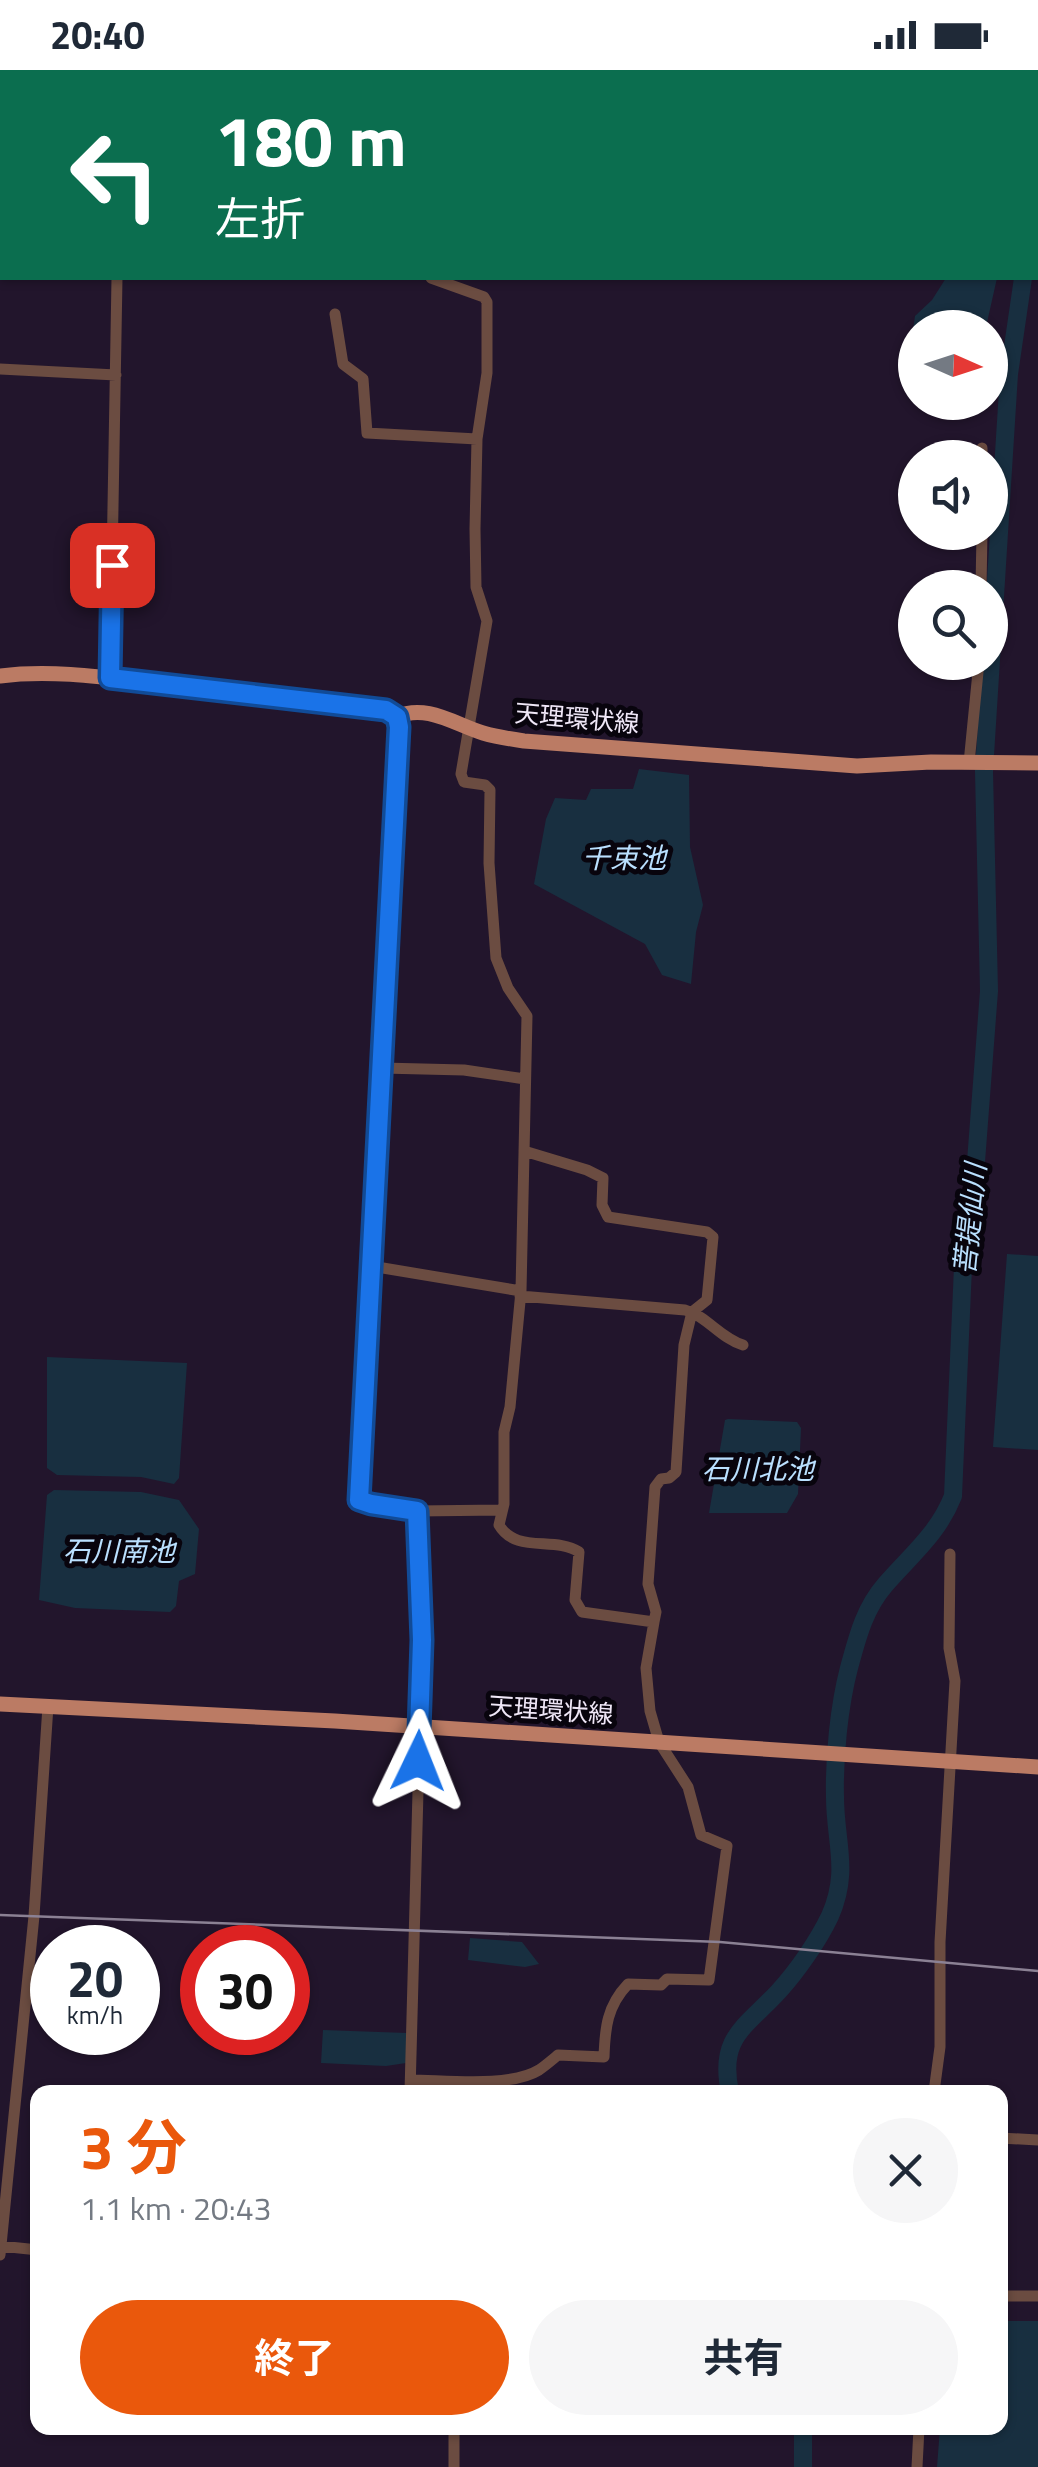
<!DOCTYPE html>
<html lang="ja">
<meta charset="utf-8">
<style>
:root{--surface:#fff;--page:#f6f6f7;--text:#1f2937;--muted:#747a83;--accent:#ea580c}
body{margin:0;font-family:"Titillium Web","Noto Sans JP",sans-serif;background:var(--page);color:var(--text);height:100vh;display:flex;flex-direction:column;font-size:38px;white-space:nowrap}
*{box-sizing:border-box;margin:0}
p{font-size:32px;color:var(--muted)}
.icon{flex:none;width:55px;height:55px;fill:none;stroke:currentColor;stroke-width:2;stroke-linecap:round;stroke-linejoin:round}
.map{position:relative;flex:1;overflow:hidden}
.details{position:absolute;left:30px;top:2015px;width:978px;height:350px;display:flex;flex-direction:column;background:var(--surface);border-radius:20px;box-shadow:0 2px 8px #0004}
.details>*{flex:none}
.guide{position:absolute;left:0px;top:0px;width:1040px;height:210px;box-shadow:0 2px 8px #0004;background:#0b6e4f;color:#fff;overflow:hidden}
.needle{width:65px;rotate:93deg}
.buttons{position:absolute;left:898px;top:240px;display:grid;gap:20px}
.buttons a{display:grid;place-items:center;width:110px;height:110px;border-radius:50%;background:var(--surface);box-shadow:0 2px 8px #0004;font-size:50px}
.speed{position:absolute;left:30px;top:1855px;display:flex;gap:20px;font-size:50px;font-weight:700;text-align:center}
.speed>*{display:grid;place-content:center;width:130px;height:130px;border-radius:50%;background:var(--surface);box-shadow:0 2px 8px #0004;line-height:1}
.speed small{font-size:25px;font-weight:400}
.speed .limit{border:15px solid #d22;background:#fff;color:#111}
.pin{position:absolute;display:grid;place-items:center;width:85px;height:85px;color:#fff;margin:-42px;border-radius:20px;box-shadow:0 5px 15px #0006}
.me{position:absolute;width:110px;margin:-55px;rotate:2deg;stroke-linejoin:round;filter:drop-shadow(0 0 8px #0008)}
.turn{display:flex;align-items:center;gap:35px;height:210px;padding:0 50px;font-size:45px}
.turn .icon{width:130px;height:130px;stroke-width:2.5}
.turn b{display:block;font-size:70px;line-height:85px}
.round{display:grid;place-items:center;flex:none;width:105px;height:105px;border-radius:52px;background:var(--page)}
.headline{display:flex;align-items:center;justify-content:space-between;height:170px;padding:0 50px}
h1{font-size:60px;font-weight:700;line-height:75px;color:var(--accent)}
.primary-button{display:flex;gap:20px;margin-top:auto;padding:20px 50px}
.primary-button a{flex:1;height:115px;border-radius:60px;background:var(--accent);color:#fff;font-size:40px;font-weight:700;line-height:115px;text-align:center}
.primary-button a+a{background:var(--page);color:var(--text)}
.status{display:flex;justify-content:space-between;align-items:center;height:70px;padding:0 50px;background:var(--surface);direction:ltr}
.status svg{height:28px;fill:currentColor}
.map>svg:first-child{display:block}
.water{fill:#182f40}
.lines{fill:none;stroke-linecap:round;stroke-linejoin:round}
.river{stroke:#182f40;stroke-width:18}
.minor{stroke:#6b4c41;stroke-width:11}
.major{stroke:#bb7b64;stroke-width:15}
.rail{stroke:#8b8194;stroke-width:2.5}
.route-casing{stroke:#114b97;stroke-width:25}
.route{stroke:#1a73e8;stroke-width:18}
.labels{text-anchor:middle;stroke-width:10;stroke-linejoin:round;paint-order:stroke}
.street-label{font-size:25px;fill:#efe7f7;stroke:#08040d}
.water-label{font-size:28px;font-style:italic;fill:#bae0ff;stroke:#08040d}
</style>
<div class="status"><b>20:40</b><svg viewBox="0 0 49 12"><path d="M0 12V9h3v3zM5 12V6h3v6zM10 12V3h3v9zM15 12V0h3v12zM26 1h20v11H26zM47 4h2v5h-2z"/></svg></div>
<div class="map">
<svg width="1038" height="2397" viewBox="0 0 1038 2397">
<rect width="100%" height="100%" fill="#22152c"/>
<!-- water -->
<path class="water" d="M946,208H997L986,257L915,258V317L905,315L915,246L932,230Z
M639,699L689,705L690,777L703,835L696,862L691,914L662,905L645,874L534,814L546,749L555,728L586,730L591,719H633Z
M1007,1184L1038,1186V1380L993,1377Z
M47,1287L187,1293L179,1408L174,1414L141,1407L57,1405L47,1398Z
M728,1349L797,1352L801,1358L798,1424L787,1443H709L725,1350Z
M54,1420L141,1422L179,1430L199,1459L195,1504L179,1511L176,1536L170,1542L75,1538L39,1530L47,1425Z
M470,1868L522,1872L539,1894L525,1897L468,1890Z
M323,1960L407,1963L406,1993L386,1996L321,1993Z
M1000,2251H1038V2397H937L940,2358H1000Z"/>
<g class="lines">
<!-- river -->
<path class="river" d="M1035,2V0
M730,2022C718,1967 746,1957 779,1921C798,1900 818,1871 830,1846C850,1801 835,1772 835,1727C834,1688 839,1636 849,1598C857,1569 864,1539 885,1515C911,1485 938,1464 953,1426L964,1174L973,1131L989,921L984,701L1009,304L1023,208
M803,2397V2358"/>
<!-- minor -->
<path class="minor" d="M290,0L307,2
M124,2V0
M358,2L359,0
M0,52H2
M335,244L343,294L363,309L367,363L477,369
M0,299L116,305
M982,378V388
M981,518L982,462
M110,608L117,208
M397,647L399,657L391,831L386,867L383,990L374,1093L375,1134L359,1430L371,1435L417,1441L422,1571L410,2022
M969,693L979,592
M382,998L464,1000L525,1009
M524,1081L587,1100L603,1108L602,1135L608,1147L707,1162L713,1167L707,1230L692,1242L684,1275L676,1402L669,1408L661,1409L655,1417L648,1514L656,1542L654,1552
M371,1196L521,1221
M520,1226L685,1240C707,1246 720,1268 743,1275
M417,1441L501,1440
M411,2010C444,2010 510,2018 539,2000C545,1996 552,1990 558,1985L604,1987C605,1958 607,1936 628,1914L661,1915L667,1909L709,1910L727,1776L701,1765L688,1717L659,1672L650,1641L646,1598L654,1552L582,1542L575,1530L579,1482C554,1466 516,1484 499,1455L504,1434V1362L510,1337L521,1221L527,946L508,918L496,888L489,793L490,720L485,715L464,712L461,704L487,551L476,517L475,459L477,369L487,303V232L484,227L431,208
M934,2022L940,1977V1872L955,1611L949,1578L950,1484
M1000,2068L1038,2070
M0,2176L38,2180
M0,2185L34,1846L48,1636
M1000,2226H1038
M454,2397V2358
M917,2397L919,2358"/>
<!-- major -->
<path class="major" d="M0,606C53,599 110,608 162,614C237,622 312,630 386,640L397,647C426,633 456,655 483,663C497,667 510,669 524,671L857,696L931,692L1038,693
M0,1634L335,1651L1038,1697"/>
<!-- rail -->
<path class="rail" d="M0,1845L720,1872L1038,1901"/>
</g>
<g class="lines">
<defs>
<path id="route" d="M112,495L110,608L386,640L397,647L399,657L359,1430L371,1434L417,1441L422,1570L418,1691"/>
</defs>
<!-- route casing -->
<use href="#route" class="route-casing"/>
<!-- route -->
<use href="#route" class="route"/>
</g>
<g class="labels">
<!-- street labels -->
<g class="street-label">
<text transform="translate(577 648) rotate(5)" y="9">天理環状線</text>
<text transform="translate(551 1640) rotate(4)" y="9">天理環状線</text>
</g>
<!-- water labels -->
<g class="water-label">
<text x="624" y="798">千束池</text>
<text transform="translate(970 1149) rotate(-84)" y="10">菩提仙川</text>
<text x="758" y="1409">石川北池</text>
<text x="119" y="1491">石川南池</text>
</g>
</g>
</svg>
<div class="buttons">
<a><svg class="needle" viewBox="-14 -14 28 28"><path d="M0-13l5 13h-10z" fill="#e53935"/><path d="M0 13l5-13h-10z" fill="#747a83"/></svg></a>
<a><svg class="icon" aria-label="sound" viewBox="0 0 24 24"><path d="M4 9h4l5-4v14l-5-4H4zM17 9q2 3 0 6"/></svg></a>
<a><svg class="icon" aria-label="search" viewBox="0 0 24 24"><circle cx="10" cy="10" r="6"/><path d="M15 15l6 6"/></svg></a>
</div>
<div class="speed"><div>20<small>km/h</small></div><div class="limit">30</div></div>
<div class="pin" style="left:112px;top:495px;background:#d93025"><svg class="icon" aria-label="arrive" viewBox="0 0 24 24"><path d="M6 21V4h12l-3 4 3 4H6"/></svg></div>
<svg class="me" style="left:418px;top:1691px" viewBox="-20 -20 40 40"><path d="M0-17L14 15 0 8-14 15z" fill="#1a73e8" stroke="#fff" stroke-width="4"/></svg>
<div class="guide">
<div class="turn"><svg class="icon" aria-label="left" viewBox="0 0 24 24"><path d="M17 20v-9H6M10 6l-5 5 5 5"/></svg><div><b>180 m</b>左折</div></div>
</div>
<section class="details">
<div class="headline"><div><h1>3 分</h1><p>1.1 km · 20:43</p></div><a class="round"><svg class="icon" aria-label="close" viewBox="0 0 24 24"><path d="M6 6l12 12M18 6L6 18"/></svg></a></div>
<div class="primary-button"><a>終了</a><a>共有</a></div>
</section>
</div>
